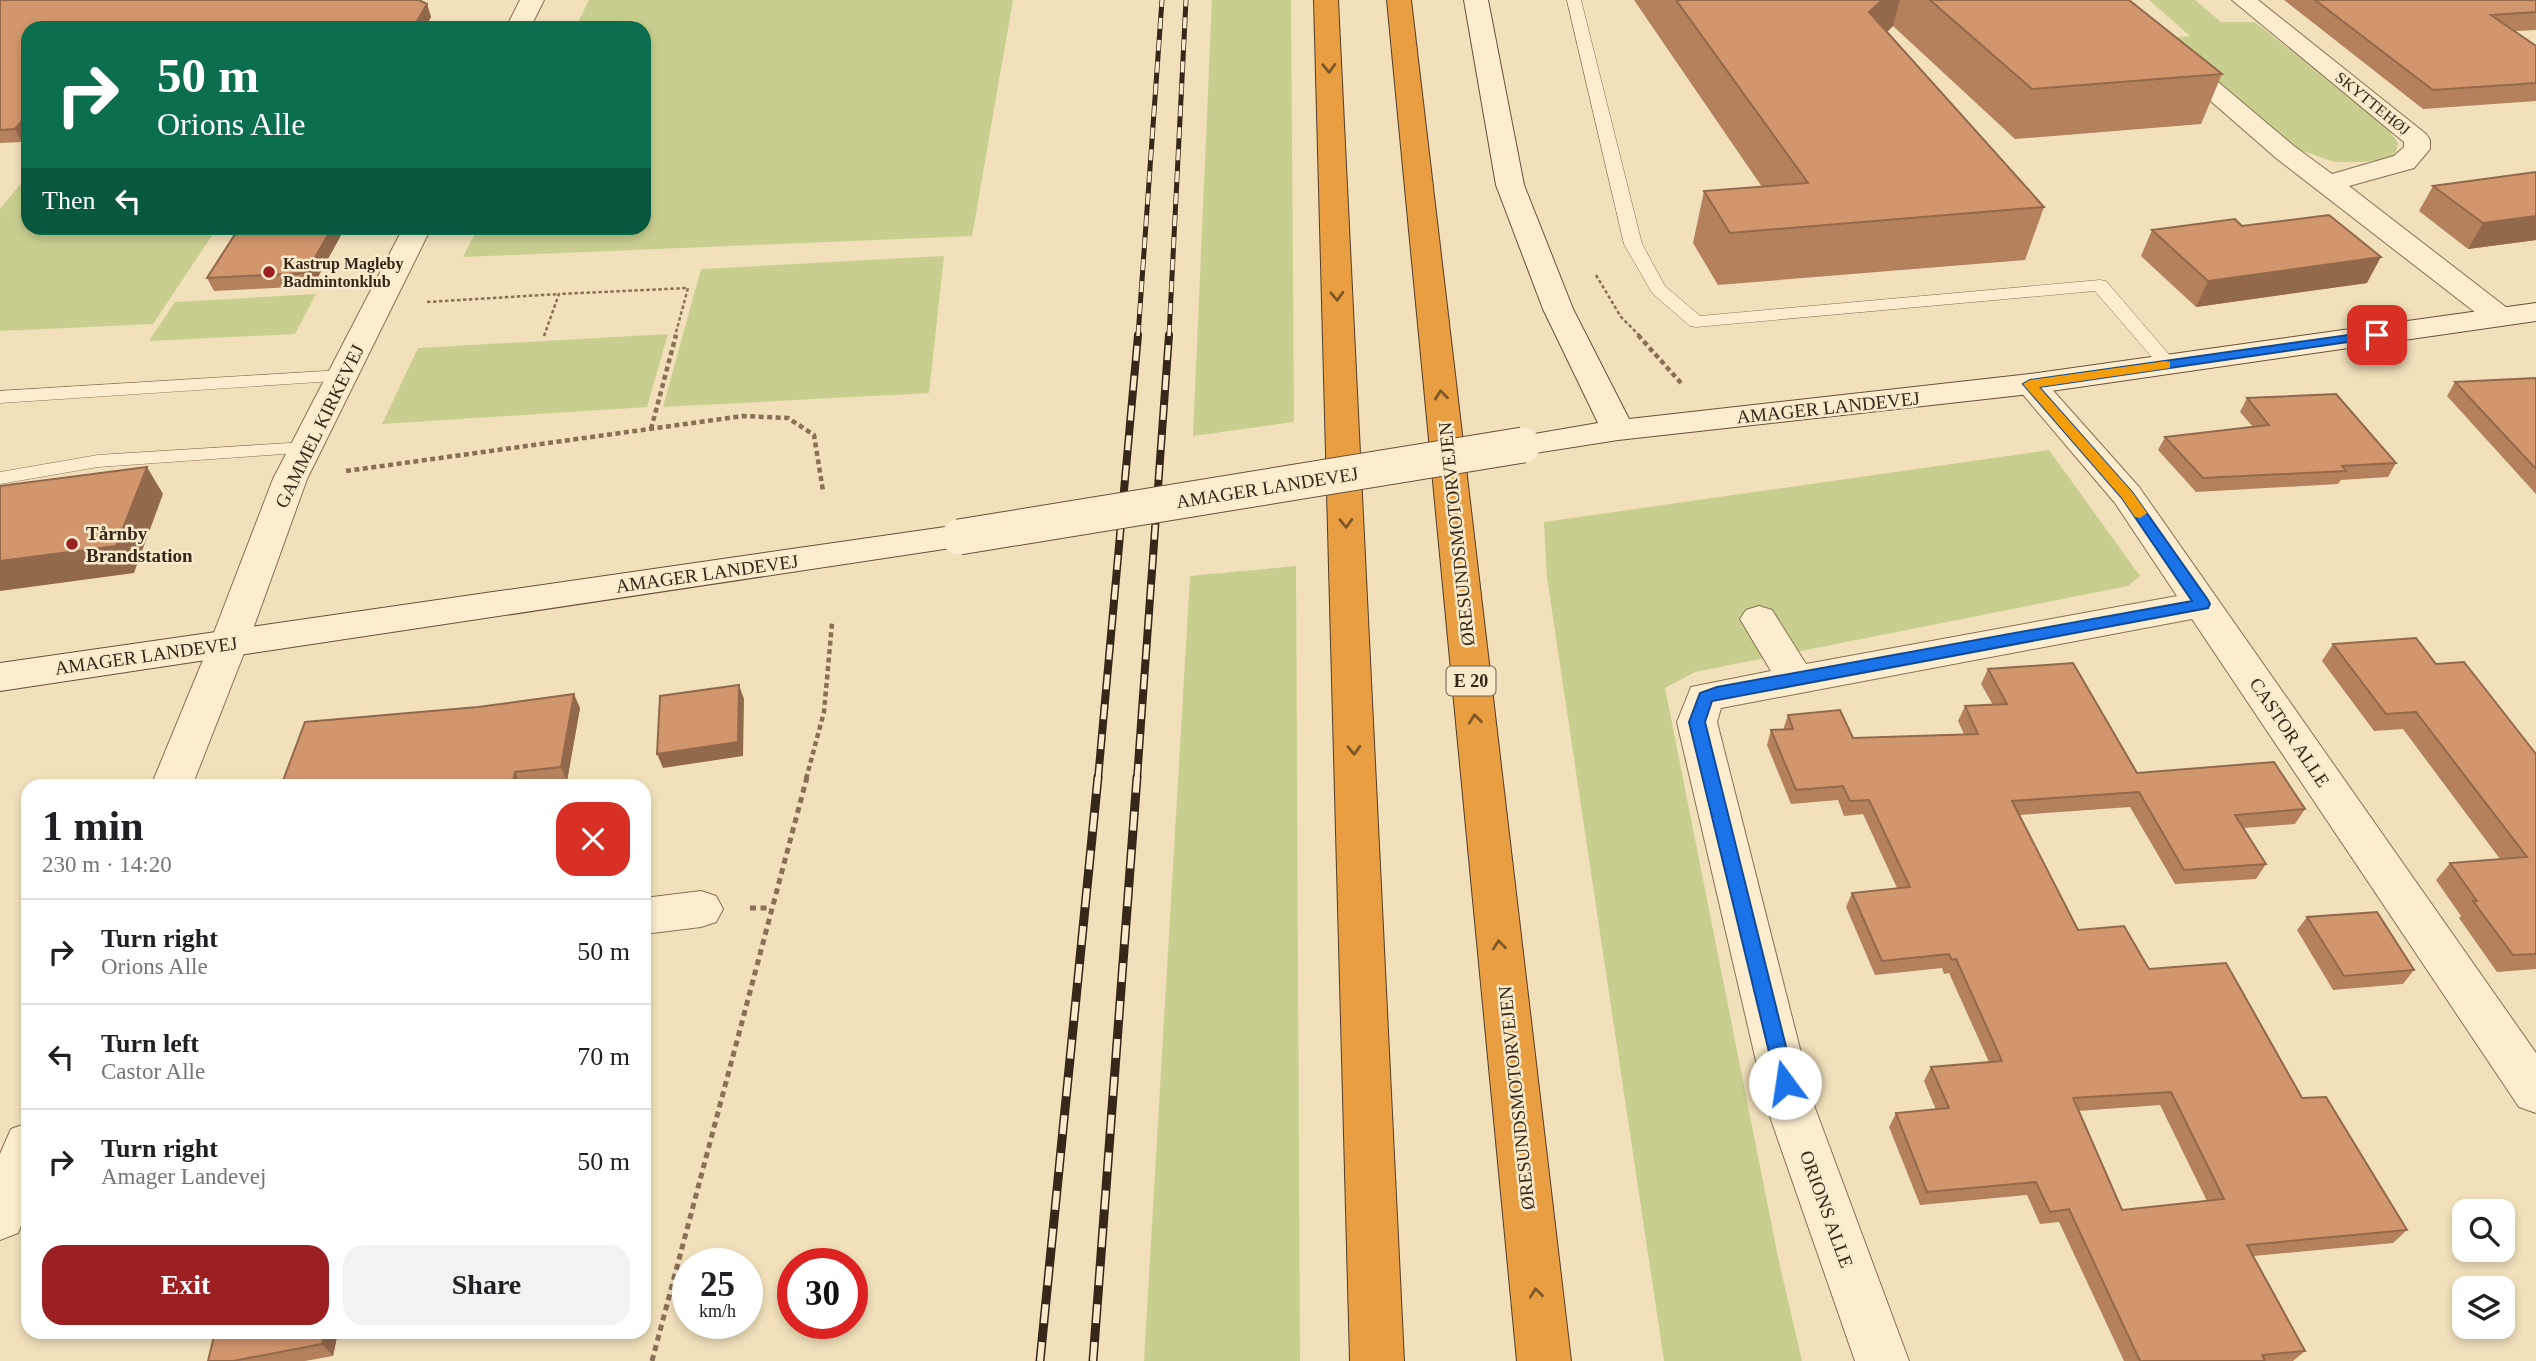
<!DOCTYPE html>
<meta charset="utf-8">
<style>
:root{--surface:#fff;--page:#f2f2f2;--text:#202124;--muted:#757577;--line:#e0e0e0;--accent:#9c1f21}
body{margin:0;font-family:"Times New Roman",serif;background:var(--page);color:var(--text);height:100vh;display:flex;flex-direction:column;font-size:26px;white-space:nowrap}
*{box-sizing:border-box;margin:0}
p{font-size:23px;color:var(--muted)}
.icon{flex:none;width:38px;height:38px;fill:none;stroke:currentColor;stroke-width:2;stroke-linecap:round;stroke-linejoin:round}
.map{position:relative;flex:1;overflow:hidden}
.drawer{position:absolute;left:21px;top:779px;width:630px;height:560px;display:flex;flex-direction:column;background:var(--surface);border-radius:21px;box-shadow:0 4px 10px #0003}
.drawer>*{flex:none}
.guide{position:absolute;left:21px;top:21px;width:630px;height:214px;border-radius:21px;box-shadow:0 4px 10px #0003;background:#0b6e4f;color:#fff;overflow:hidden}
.fabs{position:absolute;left:2452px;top:1199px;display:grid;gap:14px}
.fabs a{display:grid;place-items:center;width:63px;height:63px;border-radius:14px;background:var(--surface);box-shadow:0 4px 10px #0003;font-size:35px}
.speed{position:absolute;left:672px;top:1248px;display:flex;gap:14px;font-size:35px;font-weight:700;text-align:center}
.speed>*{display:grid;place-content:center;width:91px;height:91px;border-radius:50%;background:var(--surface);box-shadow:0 4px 10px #0003;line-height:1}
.speed small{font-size:18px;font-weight:400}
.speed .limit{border:10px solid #d22;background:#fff;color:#111}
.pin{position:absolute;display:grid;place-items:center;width:60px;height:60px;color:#fff;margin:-30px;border-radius:14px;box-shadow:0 4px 10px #0006}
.me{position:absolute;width:77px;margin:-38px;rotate:346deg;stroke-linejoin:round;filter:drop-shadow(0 0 5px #0008)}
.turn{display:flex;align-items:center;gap:24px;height:147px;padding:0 21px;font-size:32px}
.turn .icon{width:91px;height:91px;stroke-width:2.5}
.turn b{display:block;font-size:49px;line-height:60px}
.then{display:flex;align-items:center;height:66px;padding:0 21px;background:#0003;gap:14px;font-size:26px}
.round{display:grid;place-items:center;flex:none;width:74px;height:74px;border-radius:21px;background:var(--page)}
.head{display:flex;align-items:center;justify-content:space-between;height:119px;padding:0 21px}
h1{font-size:42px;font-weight:700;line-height:52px}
.action{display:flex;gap:14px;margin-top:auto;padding:14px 21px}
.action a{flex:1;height:80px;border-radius:21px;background:var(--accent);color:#fff;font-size:28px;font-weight:700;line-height:80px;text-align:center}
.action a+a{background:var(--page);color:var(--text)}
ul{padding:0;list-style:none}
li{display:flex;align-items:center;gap:21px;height:105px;padding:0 21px;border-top:2px solid var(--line)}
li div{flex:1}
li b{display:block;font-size:26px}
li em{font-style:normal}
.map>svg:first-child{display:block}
.green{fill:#c8cf8e}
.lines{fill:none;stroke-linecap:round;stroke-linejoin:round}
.lane-casing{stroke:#896f53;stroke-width:1}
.street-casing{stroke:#896f53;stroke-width:2}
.secondary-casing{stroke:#6a5037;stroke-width:2}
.highway-casing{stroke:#553d28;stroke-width:2}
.path-far2{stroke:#896f53;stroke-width:2.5;stroke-dasharray:3.5 2.5;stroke-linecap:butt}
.path-far1{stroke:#896f53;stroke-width:4.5;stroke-dasharray:5 3.5;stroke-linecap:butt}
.path{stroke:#896f53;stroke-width:5;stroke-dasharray:6 4.5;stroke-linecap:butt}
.lane{fill:#fbedcd;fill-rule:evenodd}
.street{fill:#fbedcd;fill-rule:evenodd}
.secondary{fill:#fbedcd;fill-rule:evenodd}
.highway{fill:#e99e41;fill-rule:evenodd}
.rail-far2-casing{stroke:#362719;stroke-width:5}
.rail-far1-casing{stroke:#362719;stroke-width:8}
.rail-casing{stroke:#362719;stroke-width:9}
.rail-far2{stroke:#f8eaca;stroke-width:3.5;stroke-dasharray:11;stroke-linecap:butt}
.rail-far1{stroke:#f8eaca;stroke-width:5;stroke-dasharray:15;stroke-linecap:butt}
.rail{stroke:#f8eaca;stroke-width:6;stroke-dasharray:19;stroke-linecap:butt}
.secondary-bridge-casing{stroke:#6a5037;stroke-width:37;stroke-linecap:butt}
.secondary-bridge{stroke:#fbedcd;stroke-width:35}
.wall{fill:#b5815d;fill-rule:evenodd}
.shaded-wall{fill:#93694c}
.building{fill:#d2966c;stroke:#93694c;stroke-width:2;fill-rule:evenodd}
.oneway{stroke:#7e5729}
.route{fill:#1a73e8;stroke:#114b97;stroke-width:2}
.slow{fill:#f59e0b}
.poi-dot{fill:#9c1f21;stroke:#f8eaca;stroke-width:2.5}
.labels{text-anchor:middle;stroke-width:5;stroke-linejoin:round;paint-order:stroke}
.far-street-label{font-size:16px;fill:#362719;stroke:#f8eaca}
.far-poi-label{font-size:16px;font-weight:bold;fill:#362719;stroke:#f8eaca;text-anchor:start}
.shield{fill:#f8eaca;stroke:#70624e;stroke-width:2}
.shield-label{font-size:18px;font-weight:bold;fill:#362719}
.street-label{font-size:19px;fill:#362719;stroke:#f8eaca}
.poi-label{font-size:19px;font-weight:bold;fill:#362719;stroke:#f8eaca;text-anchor:start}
</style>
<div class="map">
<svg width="2536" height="1361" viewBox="0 0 2536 1361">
<rect width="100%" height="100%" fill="#f1e0ba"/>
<!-- green -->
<path class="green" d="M589,0H1013L972,236L463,257L478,228H644V28H575Z
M1212,0H1291L1294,422L1193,436Z
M2149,0H2195L2221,22H2255L2390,131L2398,143L2396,152L2388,159L2361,162H2334L2289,146L2162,38L2190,36Z
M28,175V228H217L153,324L0,331V209Z
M944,256L929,393L663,407L701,269Z
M316,294L295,334L149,341L175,302Z
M668,334L647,407L382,424L418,348Z
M2049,450L2140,576L2128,586L1695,672L1665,688L1779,1262L1802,1361H1664L1547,578L1544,522Z
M1296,566L1300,1361H1144L1190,576Z"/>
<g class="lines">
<defs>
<path id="lane" d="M1567,0H1581L1642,244L1665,286L1700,316L2100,280L2106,281L2178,365L2176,369H2162L2095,291L1696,327L1690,326L1652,293L1624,244Z
M342,370L349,372L351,376L349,380L0,403V391Z
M306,442L313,444L316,448L313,452L98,467L0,484V472L98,455Z"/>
<path id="street" d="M520,0H544L530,28H506Z
M2095,0H2121L2294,146L2332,174L2394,156L2404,147V142L2232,0H2258L2426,134L2430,140V149L2414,168L2349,186L2511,311L2515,317L2511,323L2500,326L2489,323L2276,158Z
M403,228H431L307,479L248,643L192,786H151L210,643L273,479Z
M2030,374L2041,377L2139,487L2536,1053V1113L2519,1107L2192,619L1721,708L1717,722L1815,1108L1909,1361H1855L1767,1108L1677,722L1691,687L1771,671L1740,619L1746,610L1759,606L1772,610L1806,664L2177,596L2115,503L2014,384L2019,377Z
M701,891L716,896L723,909L716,922L701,927L644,934V898Z
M28,1123V1209L18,1233L0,1240V1154L11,1129Z"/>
<path id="secondary" d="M1464,0H1488L1524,185L1573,309L1629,419L2030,374L2536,303V321L2030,394L1618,440L1523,455L1511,452L1506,445L1511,438L1598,423L1543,309L1496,185Z
M959,525L971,529L977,537L971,545L0,691V663Z"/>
<path id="highway" d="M1314,0H1338L1404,1361H1350Z
M1387,0H1411L1571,1361H1517Z"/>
</defs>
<!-- lane casing -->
<use href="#lane" class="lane-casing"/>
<!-- street casing -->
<use href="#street" class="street-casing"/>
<!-- secondary casing -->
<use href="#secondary" class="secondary-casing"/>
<!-- highway casing -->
<use href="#highway" class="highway-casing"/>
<!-- path-far2 -->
<path class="path-far2" d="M1596,275L1621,317L1640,336
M427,302L559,294
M544,336L559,294L688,288L675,336"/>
<!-- path-far1 -->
<path class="path-far1" d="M1638,335L1681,383
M651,429L676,335
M346,471L743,416L788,418L814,435L823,491
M806,779L824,712L832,623"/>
<!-- path -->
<path class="path" d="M750,908H771
M652,1361L807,777"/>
<!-- lane -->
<use href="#lane" class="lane"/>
<!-- street -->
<use href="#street" class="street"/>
<!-- secondary -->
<use href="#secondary" class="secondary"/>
<!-- highway -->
<use href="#highway" class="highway"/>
<defs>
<path id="rail-far2" d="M1138,336L1162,0
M1169,336L1186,0"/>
<path id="rail-far1" d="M1098,779L1138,335
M1137,779L1169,335"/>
<path id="rail" d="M1040,1361L1098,777
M1093,1361L1137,777"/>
</defs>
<!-- rail-far2 casing -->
<use href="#rail-far2" class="rail-far2-casing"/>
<!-- rail-far1 casing -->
<use href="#rail-far1" class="rail-far1-casing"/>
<!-- rail casing -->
<use href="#rail" class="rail-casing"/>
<!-- rail-far2 -->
<use href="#rail-far2" class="rail-far2"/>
<!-- rail-far1 -->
<use href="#rail-far1" class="rail-far1"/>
<!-- rail -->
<use href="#rail" class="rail"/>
<defs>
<path id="secondary-bridge" d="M959,537L1523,445"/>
</defs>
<!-- secondary-bridge casing -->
<use href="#secondary-bridge" class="secondary-bridge-casing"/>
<!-- secondary-bridge -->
<use href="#secondary-bridge" class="secondary-bridge"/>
</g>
<!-- wall -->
<path class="wall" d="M0,0L427,4L431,17L425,28H28V135L22,142L0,143Z
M1634,0H2129L2222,74L2201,124L2015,139L1893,26L1887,32L2044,207L2025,260L1718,285L1693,243L1704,191L1762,187Z
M2284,0H2536V30L2515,31L2536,46V101L2423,109Z
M2536,172V240L2468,249L2419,211L2433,186Z
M2242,226L2367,283L2196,307L2141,256L2152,230Z
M239,228H345L313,286L214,291L207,278Z
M2536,378V494L2447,396L2455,382Z
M2247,398L2396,463L2388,477L2341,480L2338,484L2196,492L2158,450L2165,437L2253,427L2240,412Z
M2333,644L2436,664L2536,754V969L2497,972L2459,918L2461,916L2436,880L2450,863L2500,859L2403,729L2374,731L2322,661Z
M1988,669L2137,773L2305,809L2295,824L2244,828L2266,864L2256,879L2175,884L2130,807L2019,815L2078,930L2149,969L2302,1098L2407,1230L2393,1243L2253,1256L2305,1351L2293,1361H2124L2059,1222L2040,1224L2027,1195L1920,1205L1889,1127L1896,1113L1936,1110L1924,1081L1931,1067L1989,1062L1949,973L1944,974L1942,968L1875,975L1846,907L1852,893L1897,888L1863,814L1844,816L1838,800L1791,804L1767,745L1771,730H1783L1788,715L1853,738L1964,734L1958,721L1965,706L1993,705L1981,684ZM2160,1105L2207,1201L2122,1210L2078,1111Z
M580,708L567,781L522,786H281Z
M2307,917L2414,970L2403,984L2333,990L2297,930Z
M338,1332L333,1356L305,1361H208Z"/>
<!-- shaded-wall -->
<path class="shaded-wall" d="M1882,0H1900L1893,26L1856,61L1869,12Z
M427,4L431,17L425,28H413Z
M26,116L28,119V135L22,142L15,129Z
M2536,216V240L2468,249L2483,223Z
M332,228H345L313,286L306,273Z
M2381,257L2367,283L2196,307L2208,281Z
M147,467L163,494L134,573L0,591V561Z
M739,685L744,699L743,756L663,768L657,754Z
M574,694L580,708L567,781L561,767Z
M515,772L522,786H512Z
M324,1332H338L333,1356L322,1344Z"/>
<!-- building -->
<path class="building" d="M0,0H419L427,4L413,28H28V116H26L15,129L0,130Z
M1676,0H1882L1869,12L2044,207L1730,233L1704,191L1808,183Z
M1930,0H2129L2222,74L2032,89Z
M2315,0H2536V12L2491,15L2536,46V83L2433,90Z
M2536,172V216L2483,223L2433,186Z
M2329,215L2381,257L2208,281L2152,230L2235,219L2242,226Z
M239,228H332L306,273L207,278Z
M2536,378V469L2455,382Z
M2336,394L2396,463L2342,466L2346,471L2203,478L2165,437L2269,425L2247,398Z
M147,467L116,546L0,561V486Z
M2416,638L2436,664L2464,662L2536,754V954L2513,955L2473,901H2477L2450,863L2527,857L2416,712L2386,714L2333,644Z
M2073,663L2137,773L2274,762L2305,809L2235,815L2266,864L2184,870L2139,792L2012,801L2078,930L2124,926L2149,969L2226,963L2302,1098L2326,1097L2407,1230L2247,1245L2305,1351L2262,1355L2265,1361H2140L2069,1209L2050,1212L2036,1182L1927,1192L1896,1113L1949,1108L1931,1067L2002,1061L1956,959L1952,960L1949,954L1882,961L1852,893L1910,887L1869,800L1850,801L1843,786L1796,790L1771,730L1793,729L1788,715L1840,710L1853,738L1978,734L1965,706L2007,704L1988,669ZM2171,1092L2224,1199L2122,1210L2073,1098Z
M739,685L738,742L657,754L660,696Z
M574,694L561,767L515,772L512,786H281L305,722L478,707Z
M2377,912L2414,970L2344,976L2307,917Z
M215,1332H324L322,1344L233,1361H208Z"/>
<!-- one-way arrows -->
<defs><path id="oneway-chevron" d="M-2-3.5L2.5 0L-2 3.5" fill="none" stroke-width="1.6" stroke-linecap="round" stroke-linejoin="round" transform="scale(1.75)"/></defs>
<g class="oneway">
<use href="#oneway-chevron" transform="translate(1329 68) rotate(88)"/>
<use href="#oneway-chevron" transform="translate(1337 296) rotate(88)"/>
<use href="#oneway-chevron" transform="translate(1441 395) rotate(-96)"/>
<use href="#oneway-chevron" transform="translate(1346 523) rotate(88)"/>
<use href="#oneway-chevron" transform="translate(1475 719) rotate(-96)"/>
<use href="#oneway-chevron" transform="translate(1354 750) rotate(88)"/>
<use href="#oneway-chevron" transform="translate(1499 945) rotate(-96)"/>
<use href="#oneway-chevron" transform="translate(1536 1293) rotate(-96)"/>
</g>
<!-- route -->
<path class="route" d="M2377,331L2383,335L2382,337L2039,387L2132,492L2208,600L2210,604L2208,608L1712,701L1705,722L1795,1083L1792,1089L1785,1091L1778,1089L1689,722L1700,693L1717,687L2192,601L2122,498L2023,384L2030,380Z"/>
<!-- slow -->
<path class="slow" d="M2166,361L2170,362V368L2039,387L2132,492L2147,513L2140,518L2135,517L2122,498L2023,384L2030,380Z"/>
<!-- markers -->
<g class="poi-dot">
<circle cx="269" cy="272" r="7"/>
<circle cx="72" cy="544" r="7"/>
</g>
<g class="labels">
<!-- far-street labels -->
<g class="far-street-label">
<text transform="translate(2373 103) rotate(39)" y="6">SKYTTEHØJ</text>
</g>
<!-- far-poi labels -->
<g class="far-poi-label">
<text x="283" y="269">Kastrup Magleby<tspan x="283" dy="18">Badmintonklub</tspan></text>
</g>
<!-- shield labels -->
<rect class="shield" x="1446.5" y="666.5" width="49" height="29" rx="5"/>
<g class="shield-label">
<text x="1471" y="687">E 20</text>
</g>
<!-- street labels -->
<g class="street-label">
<text transform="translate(1828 407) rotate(-6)" y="7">AMAGER LANDEVEJ</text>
<text transform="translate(319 426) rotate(-64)" y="7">GAMMEL KIRKEVEJ</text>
<text transform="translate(1267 487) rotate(-9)" y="7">AMAGER LANDEVEJ</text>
<text transform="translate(1456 534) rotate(-96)" y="7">ØRESUNDSMOTORVEJEN</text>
<text transform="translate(707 573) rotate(-8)" y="7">AMAGER LANDEVEJ</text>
<text transform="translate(146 655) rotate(-8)" y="7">AMAGER LANDEVEJ</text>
<text transform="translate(2290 732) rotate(56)" y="7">CASTOR ALLE</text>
<text transform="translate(1516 1098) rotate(-96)" y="7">ØRESUNDSMOTORVEJEN</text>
<text transform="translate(1827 1209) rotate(70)" y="7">ORIONS ALLE</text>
</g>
<!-- poi labels -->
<g class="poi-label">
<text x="86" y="540">Tårnby<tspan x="86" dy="22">Brandstation</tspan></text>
</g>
</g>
</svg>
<div class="fabs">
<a><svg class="icon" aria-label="search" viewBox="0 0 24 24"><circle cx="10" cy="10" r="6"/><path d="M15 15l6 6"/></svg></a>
<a><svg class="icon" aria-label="layers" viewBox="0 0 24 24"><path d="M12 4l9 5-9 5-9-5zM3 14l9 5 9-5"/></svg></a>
</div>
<div class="speed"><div>25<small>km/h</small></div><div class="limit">30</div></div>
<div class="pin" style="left:2377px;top:335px;background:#d93025"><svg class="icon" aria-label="arrive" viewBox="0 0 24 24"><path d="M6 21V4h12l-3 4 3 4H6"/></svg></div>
<svg class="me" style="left:1785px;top:1083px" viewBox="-20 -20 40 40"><circle r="19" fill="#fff"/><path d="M0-13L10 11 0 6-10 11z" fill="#1a73e8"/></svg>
<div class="guide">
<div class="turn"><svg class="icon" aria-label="right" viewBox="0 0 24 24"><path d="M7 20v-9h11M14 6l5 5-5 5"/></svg><div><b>50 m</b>Orions Alle</div></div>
<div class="then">Then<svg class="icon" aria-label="left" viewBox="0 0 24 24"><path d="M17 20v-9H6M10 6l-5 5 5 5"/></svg></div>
</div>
<section class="drawer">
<div class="head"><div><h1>1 min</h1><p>230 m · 14:20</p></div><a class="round" style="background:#d93025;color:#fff"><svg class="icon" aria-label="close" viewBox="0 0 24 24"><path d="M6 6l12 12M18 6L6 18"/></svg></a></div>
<ul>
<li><svg class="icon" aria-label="right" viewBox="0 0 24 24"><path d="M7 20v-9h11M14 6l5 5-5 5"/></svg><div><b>Turn right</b><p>Orions Alle</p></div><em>50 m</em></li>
<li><svg class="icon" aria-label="left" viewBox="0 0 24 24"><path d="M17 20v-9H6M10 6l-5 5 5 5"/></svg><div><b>Turn left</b><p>Castor Alle</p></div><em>70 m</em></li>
<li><svg class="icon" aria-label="right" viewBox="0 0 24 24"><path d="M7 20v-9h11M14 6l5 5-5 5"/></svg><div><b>Turn right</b><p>Amager Landevej</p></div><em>50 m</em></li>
</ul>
<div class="action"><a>Exit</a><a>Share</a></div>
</section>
</div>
